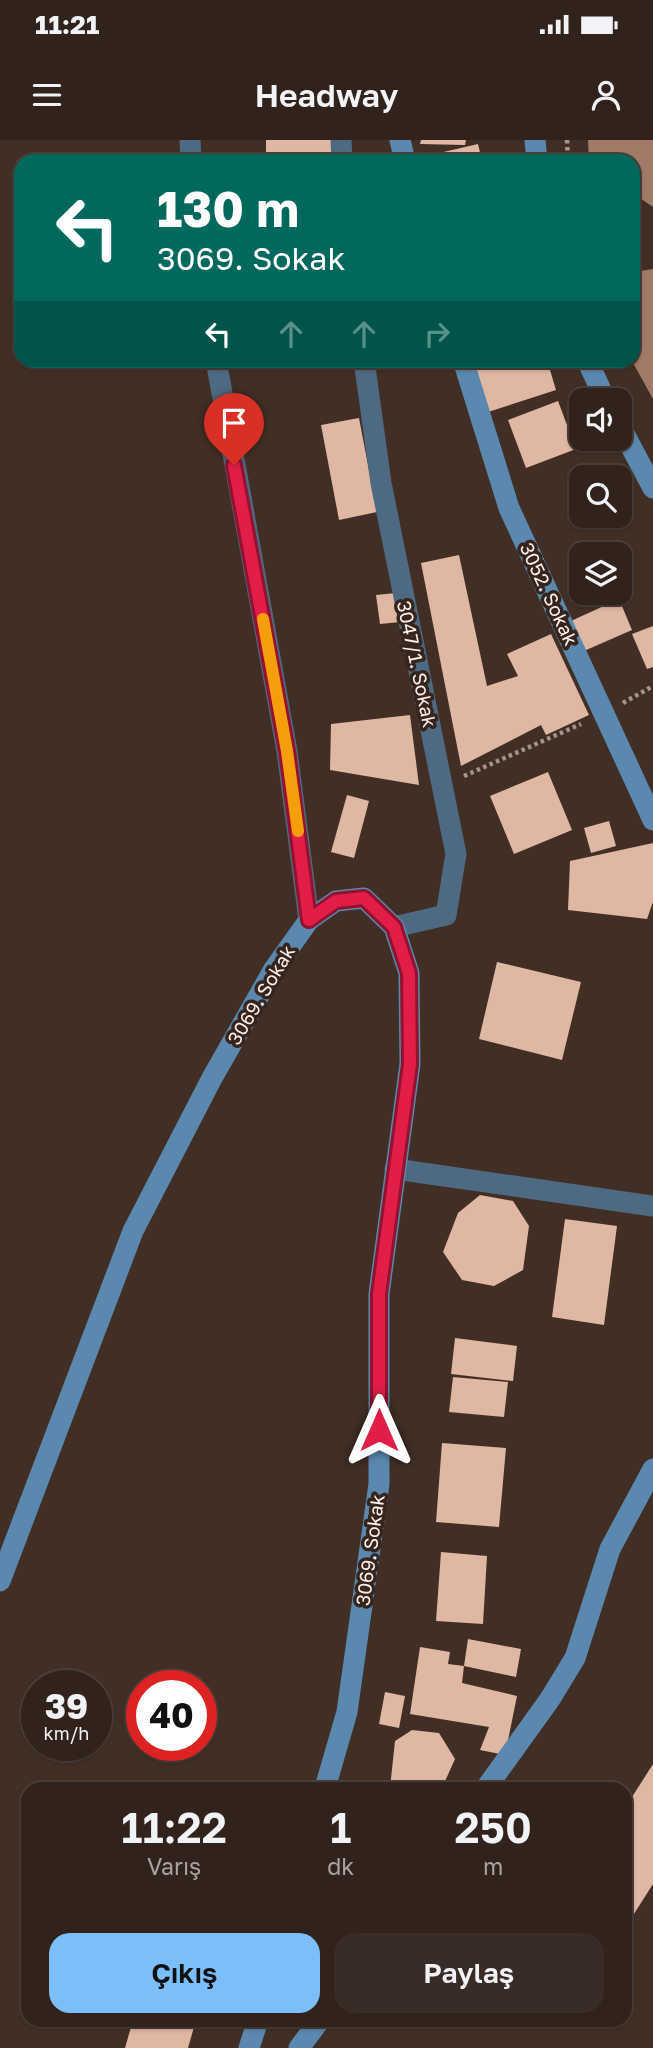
<!DOCTYPE html>
<html lang="tr">
<meta charset="utf-8">
<style>
:root{--surface:#31231c;--page:#392b25;--text:#f1f3f6;--muted:#a8a4a3;--line:#4c403b;--accent:#7bbef9}
body{margin:0;font-family:"Golos Text",sans-serif;background:var(--page);color:var(--text);height:100vh;display:flex;flex-direction:column;font-size:26px;white-space:nowrap}
*{box-sizing:border-box;margin:0}
p{font-size:23px;color:var(--muted)}
.icon{flex:none;width:38px;height:38px;fill:none;stroke:currentColor;stroke-width:2;stroke-linecap:round;stroke-linejoin:round}
.map{position:relative;flex:1;overflow:hidden}
.drawer{position:absolute;left:21px;top:1642px;width:611px;height:245px;display:flex;flex-direction:column;background:var(--surface);border-radius:21px;box-shadow:0 2px 5px #0004,0 0 0 2px var(--line)}
.drawer>*{flex:none}
.banner{position:absolute;left:14px;top:14px;width:626px;height:214px;border-radius:21px;box-shadow:0 2px 5px #0004,0 0 0 2px var(--line);background:#00695c;color:#fff;overflow:hidden}
.tools{position:absolute;left:569px;top:248px;display:grid;gap:14px}
.tools a{display:grid;place-items:center;width:63px;height:63px;border-radius:14px;background:var(--surface);box-shadow:0 2px 5px #0004,0 0 0 2px var(--line);font-size:35px}
.speed{position:absolute;left:21px;top:1530px;display:flex;gap:14px;font-size:35px;font-weight:700;text-align:center}
.speed>*{display:grid;place-content:center;width:91px;height:91px;border-radius:50%;background:var(--surface);box-shadow:0 2px 5px #0004,0 0 0 2px var(--line);line-height:1}
.speed small{font-size:18px;font-weight:400}
.speed .limit{border:10px solid #d22;background:#fff;color:#111}
.pin{position:absolute;display:grid;place-items:center;width:60px;height:60px;color:#fff;margin:-72px -30px;border-radius:50% 50% 50% 0;rotate:-45deg;box-shadow:0 0 7px #0007}
.pin .icon{rotate:45deg}
.me{position:absolute;width:77px;margin:-38px;rotate:0deg;stroke-linejoin:round;filter:drop-shadow(0 0 5px #0008)}
.turn{display:flex;align-items:center;gap:24px;height:147px;padding:0 28px;font-size:32px}
.turn .icon{width:91px;height:91px;stroke-width:2.5}
.turn b{display:block;font-size:49px;line-height:60px}
.lanes{display:flex;align-items:center;height:66px;padding:0 28px;background:#0003;justify-content:center;gap:35px;direction:ltr}
.lanes .off{opacity:.35}
.eta{display:flex;justify-content:space-evenly;align-items:center;height:119px;text-align:center}
.eta b{font-size:42px;font-weight:600;line-height:49px}
.cta{display:flex;gap:14px;margin-top:auto;padding:14px 28px}
.cta a{flex:1;height:80px;border-radius:21px;background:var(--accent);color:#111;font-size:28px;font-weight:600;line-height:80px;text-align:center}
.cta a+a{background:var(--page);color:var(--text)}
.status{display:flex;justify-content:space-between;align-items:center;height:49px;padding:0 35px;background:var(--surface);direction:ltr}
.status svg{height:19px;fill:currentColor}
header{display:flex;justify-content:space-between;align-items:center;height:91px;padding:0 28px;background:var(--surface);font-size:32px;font-weight:600}
.map>svg:first-child{display:block}
.water{fill:#a17b67}
.building{fill:#dfb7a2}
.lines{fill:none;stroke-linecap:round;stroke-linejoin:round}
.path{stroke:#a3948c;stroke-width:4.5;stroke-dasharray:3.5 3.5;stroke-linecap:butt}
.street{stroke:#4e6a83;stroke-width:21}
.secondary{stroke:#5a88af;stroke-width:21}
.route-casing{stroke:#92132f;stroke-width:18}
.route{stroke:#e11d48;stroke-width:12}
.slow{stroke:#f59e0b;stroke-width:12}
.labels{text-anchor:middle;stroke-width:7;stroke-linejoin:round;paint-order:stroke}
.street-label{font-size:19px;fill:#fcf0ea;stroke:#36251c}
</style>
<div class="status"><b>11:21</b><svg viewBox="0 0 49 12"><path d="M0 12V9h3v3zM5 12V6h3v6zM10 12V3h3v9zM15 12V0h3v12zM26 1h20v11H26zM47 4h2v5h-2z"/></svg></div>
<header><svg class="icon" aria-label="menu" viewBox="0 0 24 24"><path d="M4 6h16M4 12h16M4 18h16"/></svg>Headway<svg class="icon" aria-label="person" viewBox="0 0 24 24"><circle cx="12" cy="8" r="4"/><path d="M4 21q1-7 8-7t8 7"/></svg></header>
<div class="map">
<svg width="653" height="1908" viewBox="0 0 653 1908">
<rect width="100%" height="100%" fill="#412f25"/>
<!-- water -->
<path class="water" d="M588,0H653V67L634,54V21H589Z
M653,129V259L632,221L634,132Z"/>
<!-- building -->
<path class="building" d="M266,0H332L334,11L298,21H266Z
M421,0H466L465,5L420,4Z
M478,4L482,21H423L422,17Z
M330,220H355L356,226L333,230Z
M472,220H547L556,250L488,272Z
M558,261L576,309L526,328L508,280Z
M359,278L377,372L339,380L321,285Z
M459,415L487,546L518,536L507,514L551,494L589,575L546,595L541,585L461,626L421,423Z
M396,453L400,482L380,484L376,455Z
M619,459L632,490L584,511L571,481Z
M653,486V527L647,529L632,494Z
M410,575L419,645L330,630L331,584Z
M548,632L572,690L514,714L490,656Z
M347,655L369,661L354,718L331,712Z
M609,681L616,706L591,713L584,688Z
M653,703V762L647,779L568,770L570,721Z
M497,822L581,842L562,920L479,899Z
M480,1055L513,1061L529,1086L523,1130L494,1146L462,1140L443,1112L458,1073Z
M565,1079L617,1086L604,1185L552,1177Z
M455,1198L517,1206L513,1241L451,1234Z
M453,1237L508,1242L504,1277L449,1272Z
M442,1303L506,1308L499,1387L436,1382Z
M441,1412L487,1416L483,1484L436,1481Z
M468,1499L521,1509L516,1537L464,1526Z
M420,1507L450,1512L448,1524L464,1526L462,1543L517,1556L505,1615L480,1610L489,1587L410,1574Z
M385,1552L405,1556L399,1588L379,1584Z
M412,1590L439,1593L455,1619L442,1648H390L395,1601Z
M653,1624V1744L625,1788V1668Z
M133,1880H196L188,1908H125Z"/>
<g class="lines">
<!-- path -->
<path class="path" d="M567,0L568,21
M623,563L653,546
M464,636L581,584"/>
<!-- street -->
<path class="street" d="M190,0L191,21
M341,0L342,21
M216,220L287,611L309,780
M364,220L381,343L456,714L446,775L394,787
M395,1029L653,1066"/>
<!-- secondary -->
<path class="secondary" d="M400,0L405,21
M535,0L537,21
M463,220L509,368L653,680
M587,220L606,261
M620,286L653,348
M0,1441L133,1091L212,938L274,829L309,780L336,761L364,758L394,787L409,833L410,924L379,1154V1344L347,1572L325,1648
M486,1648L550,1559L575,1518L610,1409L653,1329
M249,1908L258,1880
M299,1908L320,1880"/>
</g>
<g class="lines">
<defs>
<path id="route" d="M234,325L287,611L309,780L336,761L364,758L394,787L409,833L410,924L379,1154V1290"/>
</defs>
<!-- route casing -->
<use href="#route" class="route-casing"/>
<!-- route -->
<use href="#route" class="route"/>
<!-- slow -->
<path class="slow" d="M263,479L287,611L298,691"/>
</g>
<g class="labels">
<!-- street labels -->
<g class="street-label">
<text transform="translate(549 454) rotate(65)" y="7">3052. Sokak</text>
<text transform="translate(417 524) rotate(78)" y="7">3047/1. Sokak</text>
<text transform="translate(261 855) rotate(-59)" y="7">3069. Sokak</text>
<text transform="translate(370 1410) rotate(-82)" y="7">3069. Sokak</text>
</g>
</g>
</svg>
<div class="tools">
<a><svg class="icon" aria-label="sound" viewBox="0 0 24 24"><path d="M4 9h4l5-4v14l-5-4H4zM17 9q2 3 0 6"/></svg></a>
<a><svg class="icon" aria-label="search" viewBox="0 0 24 24"><circle cx="10" cy="10" r="6"/><path d="M15 15l6 6"/></svg></a>
<a><svg class="icon" aria-label="layers" viewBox="0 0 24 24"><path d="M12 4l9 5-9 5-9-5zM3 14l9 5 9-5"/></svg></a>
</div>
<div class="speed"><div>39<small>km/h</small></div><div class="limit">40</div></div>
<div class="pin" style="left:234px;top:325px;background:#d93025"><svg class="icon" aria-label="arrive" viewBox="0 0 24 24"><path d="M6 21V4h12l-3 4 3 4H6"/></svg></div>
<svg class="me" style="left:379px;top:1290px" viewBox="-20 -20 40 40"><path d="M0-17L14 15 0 8-14 15z" fill="#e11d48" stroke="#fff" stroke-width="4"/></svg>
<div class="banner">
<div class="turn"><svg class="icon" aria-label="left" viewBox="0 0 24 24"><path d="M17 20v-9H6M10 6l-5 5 5 5"/></svg><div><b>130 m</b>3069. Sokak</div></div>
<div class="lanes"><svg class="icon" aria-label="left" viewBox="0 0 24 24"><path d="M17 20v-9H6M10 6l-5 5 5 5"/></svg><svg class="icon off" aria-label="ahead" viewBox="0 0 24 24"><path d="M12 20V5M6 11l6-6 6 6"/></svg><svg class="icon off" aria-label="ahead" viewBox="0 0 24 24"><path d="M12 20V5M6 11l6-6 6 6"/></svg><svg class="icon off" aria-label="right" viewBox="0 0 24 24"><path d="M7 20v-9h11M14 6l5 5-5 5"/></svg></div>
</div>
<section class="drawer">
<div class="eta">
<div><b>11:22</b><p>Varış</p></div>
<div><b>1</b><p>dk</p></div>
<div><b>250</b><p>m</p></div>
</div>
<div class="cta"><a>Çıkış</a><a>Paylaş</a></div>
</section>
</div>
